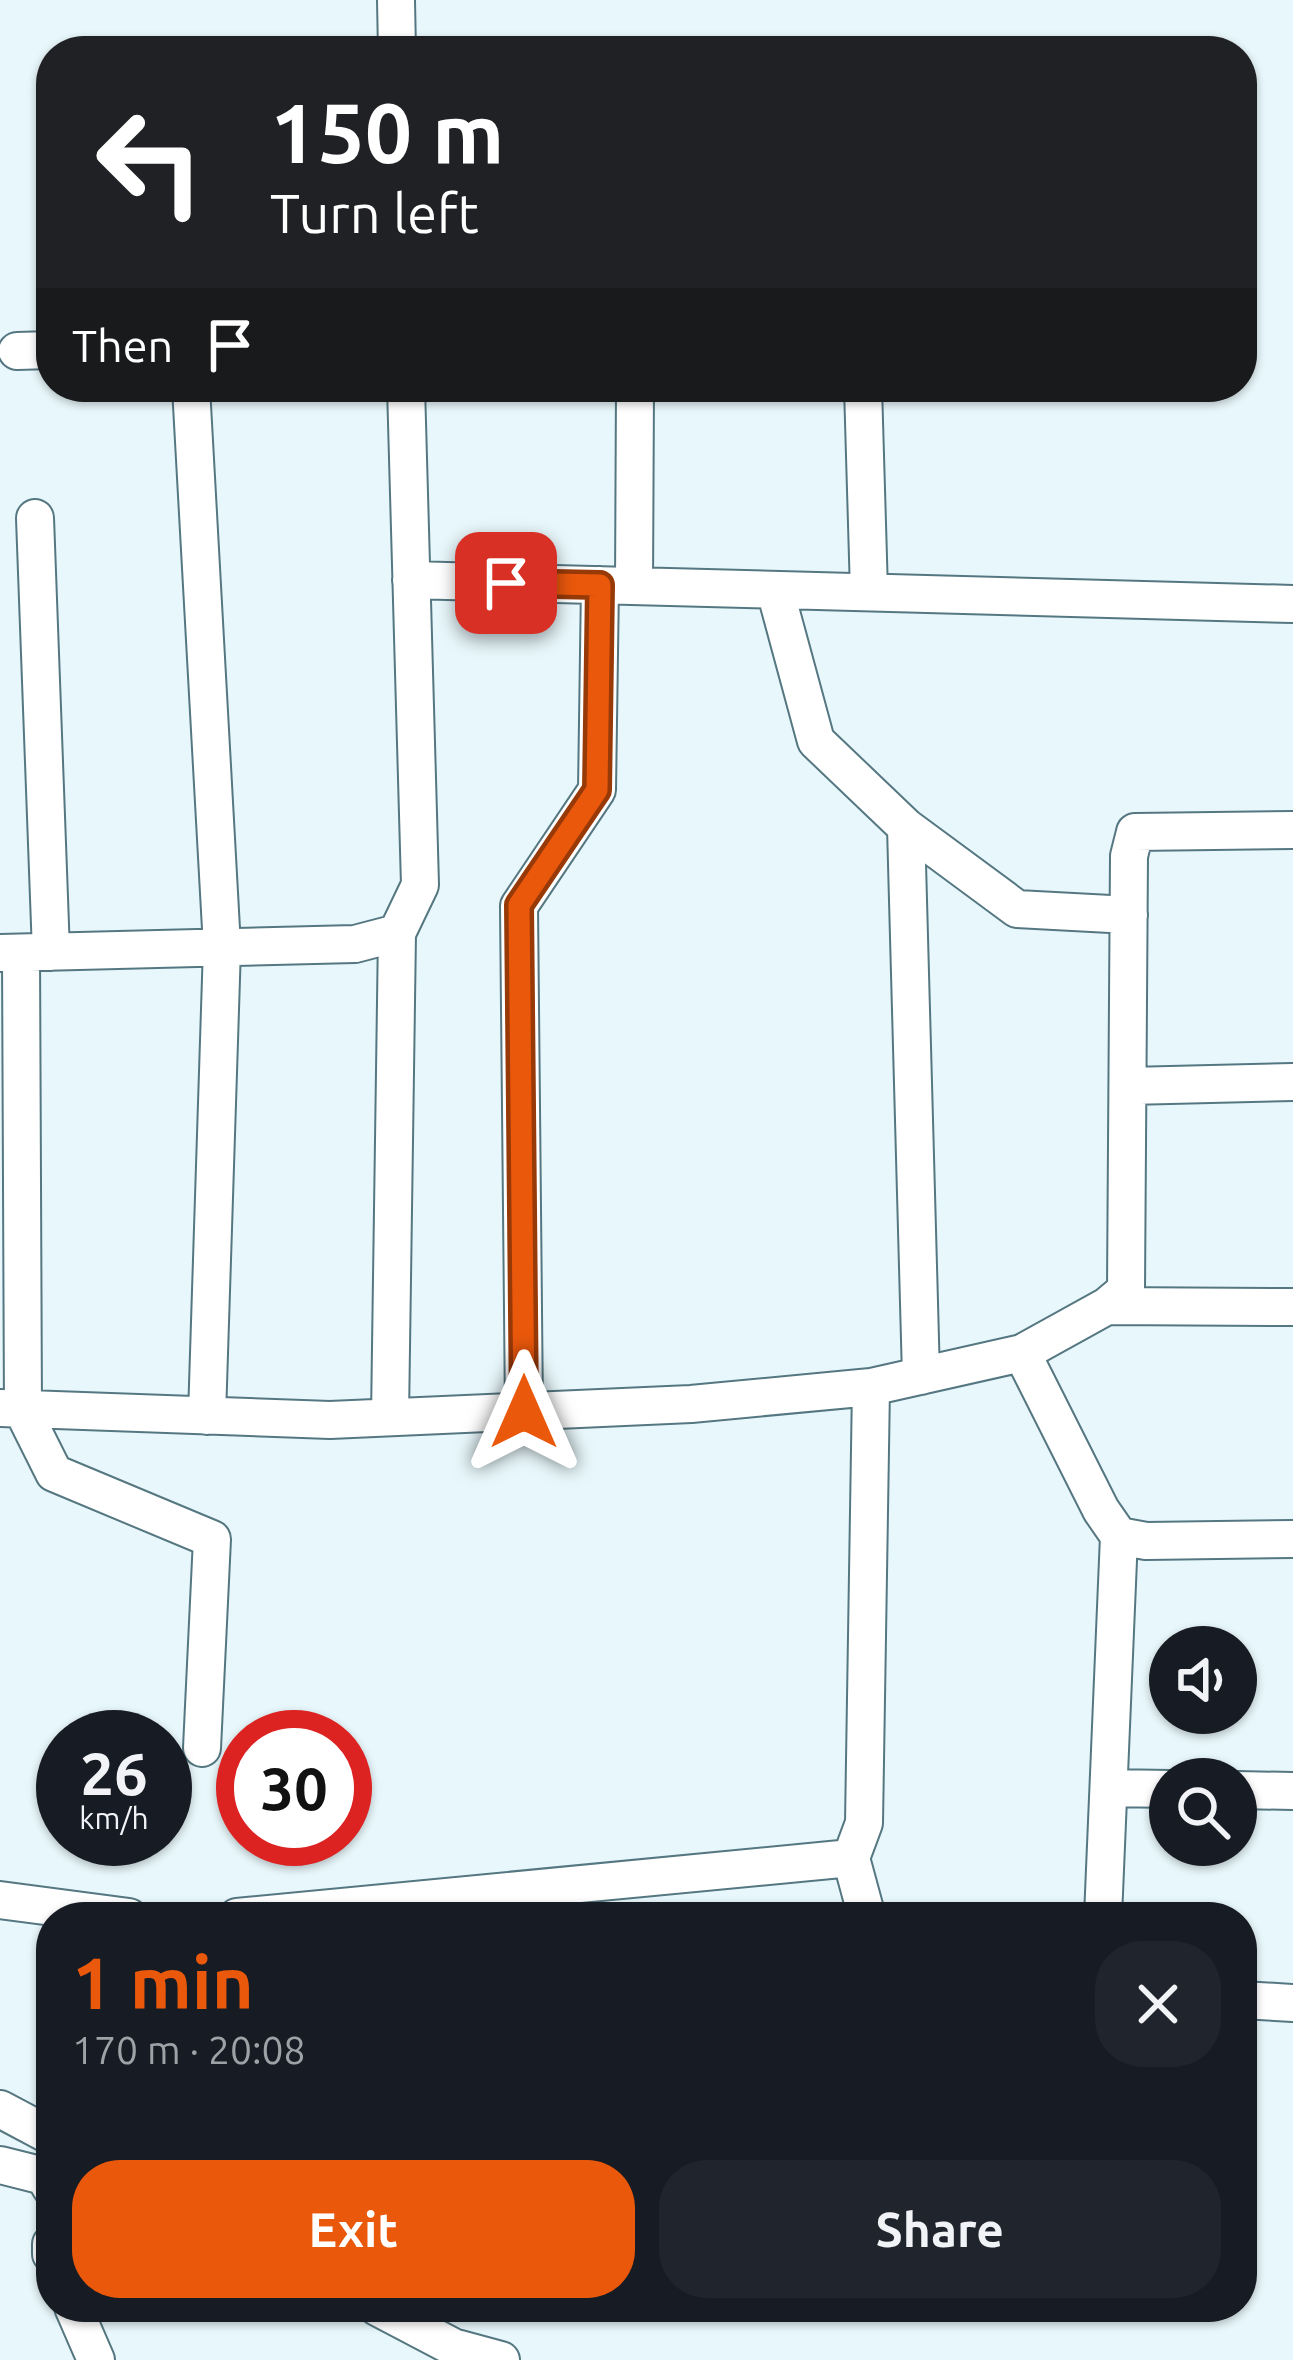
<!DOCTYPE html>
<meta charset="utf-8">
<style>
:root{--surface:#171b24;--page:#20242c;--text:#f1f3f6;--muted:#9ea1a6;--accent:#ea580c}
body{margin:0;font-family:Ubuntu,sans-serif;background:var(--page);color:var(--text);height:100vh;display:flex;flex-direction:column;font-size:45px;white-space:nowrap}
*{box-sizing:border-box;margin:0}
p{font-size:39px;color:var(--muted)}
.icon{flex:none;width:66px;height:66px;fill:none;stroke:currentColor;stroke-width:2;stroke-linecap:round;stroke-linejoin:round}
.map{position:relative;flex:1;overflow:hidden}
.panel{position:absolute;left:36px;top:1902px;width:1221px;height:420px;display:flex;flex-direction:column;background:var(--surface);border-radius:48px;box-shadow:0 3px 9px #0004}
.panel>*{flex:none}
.hud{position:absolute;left:36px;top:36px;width:1221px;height:366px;border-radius:48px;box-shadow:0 3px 9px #0004;background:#202124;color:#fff;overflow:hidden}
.fabs{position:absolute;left:1149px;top:1626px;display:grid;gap:24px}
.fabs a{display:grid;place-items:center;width:108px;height:108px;border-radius:50%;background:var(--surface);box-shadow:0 3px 9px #0004;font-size:60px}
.speed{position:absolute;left:36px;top:1710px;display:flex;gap:24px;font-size:60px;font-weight:700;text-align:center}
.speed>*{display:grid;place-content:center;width:156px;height:156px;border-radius:50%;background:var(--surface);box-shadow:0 3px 9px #0004;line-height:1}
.speed small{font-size:30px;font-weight:400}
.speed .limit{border:18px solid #d22;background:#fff;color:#111}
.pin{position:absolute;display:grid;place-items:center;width:102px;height:102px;color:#fff;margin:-51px;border-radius:24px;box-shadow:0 6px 18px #0006}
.me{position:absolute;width:132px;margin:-66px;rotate:0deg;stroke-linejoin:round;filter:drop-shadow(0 0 9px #0008)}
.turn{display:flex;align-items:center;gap:42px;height:252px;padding:0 36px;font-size:54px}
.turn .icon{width:156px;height:156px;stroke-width:2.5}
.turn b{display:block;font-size:84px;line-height:102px}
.then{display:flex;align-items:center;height:114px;padding:0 36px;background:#0003;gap:24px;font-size:45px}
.round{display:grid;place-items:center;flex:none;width:126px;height:126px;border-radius:48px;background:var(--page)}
.summary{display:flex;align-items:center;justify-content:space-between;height:204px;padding:0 36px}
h1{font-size:72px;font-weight:700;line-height:90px;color:var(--accent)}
.cta{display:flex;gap:24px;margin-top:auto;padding:24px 36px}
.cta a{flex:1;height:138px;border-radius:48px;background:var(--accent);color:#fff;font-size:48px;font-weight:700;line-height:138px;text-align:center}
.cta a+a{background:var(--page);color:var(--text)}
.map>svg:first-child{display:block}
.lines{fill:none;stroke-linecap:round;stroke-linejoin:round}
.minor-casing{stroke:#557781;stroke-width:40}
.minor{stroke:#fff;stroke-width:36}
.route-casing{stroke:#983908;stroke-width:30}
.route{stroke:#ea580c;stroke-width:21}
</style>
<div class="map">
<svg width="1293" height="2360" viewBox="0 0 1293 2360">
<rect width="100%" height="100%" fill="#e8f7fb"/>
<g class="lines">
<defs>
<path id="minor" d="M396,0L397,51
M17,351L51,350
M191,387L222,947L207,1416
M863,387L869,592
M35,518L51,952
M411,580L1293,604
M634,586L635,387
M775,590L816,741L906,827L1017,909L1129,915
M906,827L921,1376
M0,953L355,944L397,933L420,885L406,387
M21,953L23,1411L54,1473L212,1539L202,1748
M1129,1086L1293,1082
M1107,1306L1293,1307
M1022,1353L1107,1306L1126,1290L1129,856L1135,832L1293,830
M0,1408L330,1420L691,1404L871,1387L1022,1353L1101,1510L1119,1536L1146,1541L1293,1539
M524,1411L519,906L597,790L600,585
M390,1417L397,933
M1109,1788L1170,1789
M1236,1790L1293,1791
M0,1900L129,1917
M237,1917L851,1858
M867,1917L851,1858L864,1823L871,1387
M1103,1917L1119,1536
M1242,2000L1293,2003
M0,2109L51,2136
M0,2165L44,2176L51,2188
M51,2244V2254
M73,2307L96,2360
M377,2307L453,2347L501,2360"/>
</defs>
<!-- minor casing -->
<use href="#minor" class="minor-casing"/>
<!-- minor -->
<use href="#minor" class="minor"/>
</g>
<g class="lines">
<defs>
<path id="route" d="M506,583L600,585L597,790L519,905L524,1412"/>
</defs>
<!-- route casing -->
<use href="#route" class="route-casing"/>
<!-- route -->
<use href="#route" class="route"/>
</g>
</svg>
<div class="fabs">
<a><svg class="icon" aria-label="sound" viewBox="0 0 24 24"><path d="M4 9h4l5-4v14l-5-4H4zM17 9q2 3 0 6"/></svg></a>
<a><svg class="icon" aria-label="search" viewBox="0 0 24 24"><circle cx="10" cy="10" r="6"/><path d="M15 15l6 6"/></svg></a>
</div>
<div class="speed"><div>26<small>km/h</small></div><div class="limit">30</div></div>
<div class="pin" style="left:506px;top:583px;background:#d93025"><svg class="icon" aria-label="arrive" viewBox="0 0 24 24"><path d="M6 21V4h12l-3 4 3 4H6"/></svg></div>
<svg class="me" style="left:524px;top:1412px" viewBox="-20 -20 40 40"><path d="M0-17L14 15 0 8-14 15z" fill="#ea580c" stroke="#fff" stroke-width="4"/></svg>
<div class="hud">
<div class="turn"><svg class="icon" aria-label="left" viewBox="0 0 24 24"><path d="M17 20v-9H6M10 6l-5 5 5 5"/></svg><div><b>150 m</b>Turn left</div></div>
<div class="then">Then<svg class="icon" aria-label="arrive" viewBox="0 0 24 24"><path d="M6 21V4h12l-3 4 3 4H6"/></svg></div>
</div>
<section class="panel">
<div class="summary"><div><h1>1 min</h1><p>170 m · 20:08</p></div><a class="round"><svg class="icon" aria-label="close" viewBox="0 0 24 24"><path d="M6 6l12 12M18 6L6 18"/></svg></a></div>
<div class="cta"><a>Exit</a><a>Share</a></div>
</section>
</div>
